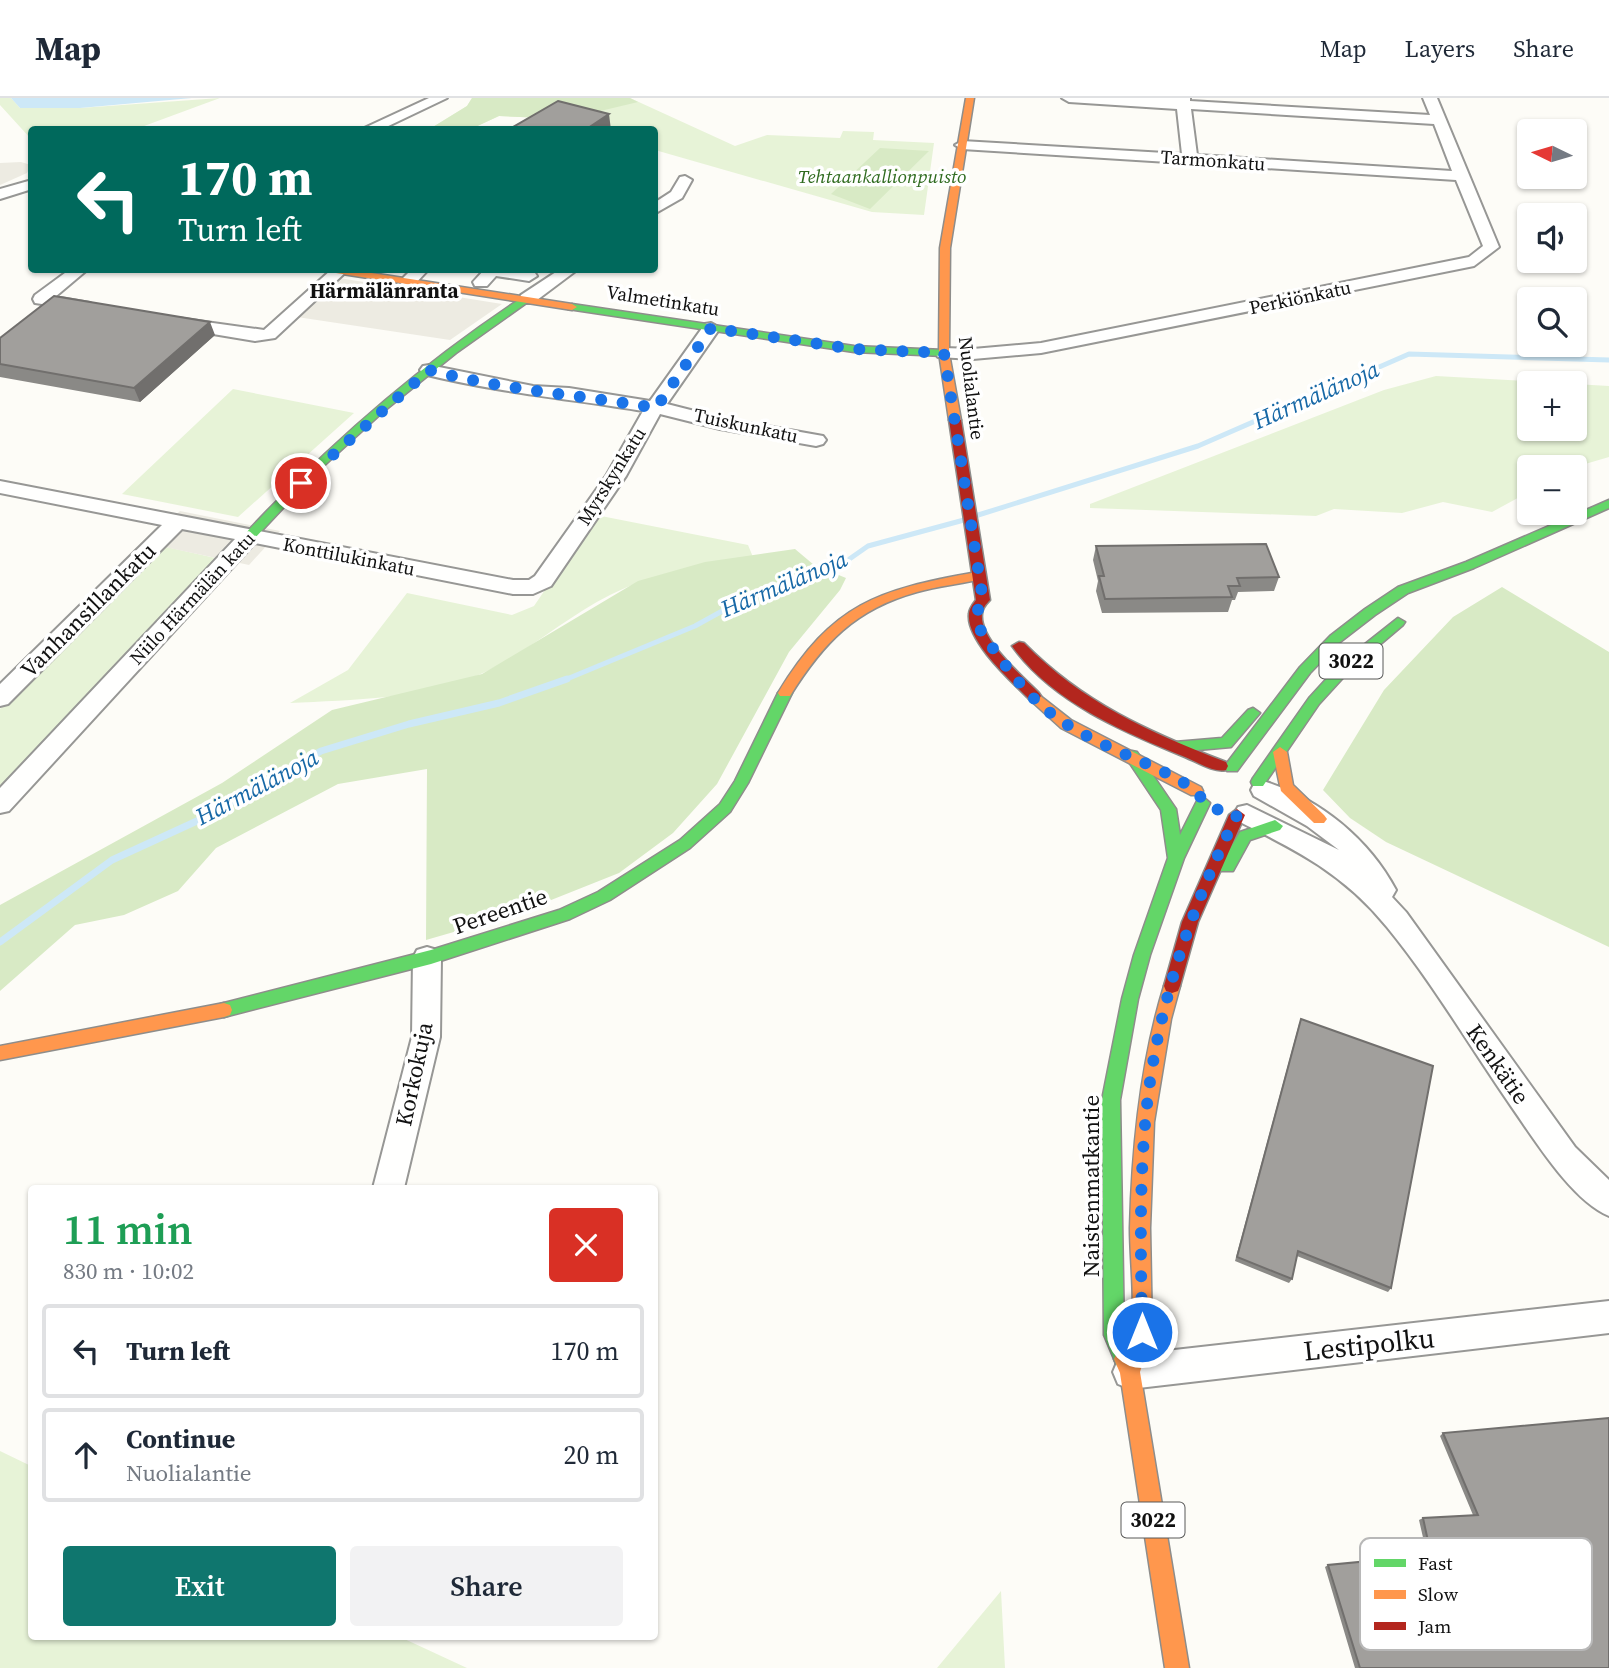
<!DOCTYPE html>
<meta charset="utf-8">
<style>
:root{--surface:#fff;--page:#f2f2f3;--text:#1f2937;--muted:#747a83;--line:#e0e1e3;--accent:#0f766e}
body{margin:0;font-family:"Source Serif 4",serif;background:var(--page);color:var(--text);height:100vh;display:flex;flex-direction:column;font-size:26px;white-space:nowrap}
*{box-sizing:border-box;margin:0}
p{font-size:23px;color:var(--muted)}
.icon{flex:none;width:38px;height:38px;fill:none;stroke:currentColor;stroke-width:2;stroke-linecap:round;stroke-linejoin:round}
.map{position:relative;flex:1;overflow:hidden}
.sheet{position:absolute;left:28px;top:1087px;width:630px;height:455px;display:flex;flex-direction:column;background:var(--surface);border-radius:7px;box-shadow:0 2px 5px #0004}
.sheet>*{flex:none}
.guide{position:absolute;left:28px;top:28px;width:630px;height:147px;border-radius:7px;box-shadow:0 2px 5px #0004;background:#00695c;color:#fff;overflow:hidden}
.needle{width:46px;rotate:275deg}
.controls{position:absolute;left:1517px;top:21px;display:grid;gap:14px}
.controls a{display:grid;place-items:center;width:70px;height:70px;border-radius:7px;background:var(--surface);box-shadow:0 2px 5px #0004;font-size:35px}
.pin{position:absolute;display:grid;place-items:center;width:60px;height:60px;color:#fff;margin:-30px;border:4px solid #fff;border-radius:50%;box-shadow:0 2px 7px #0007}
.me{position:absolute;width:77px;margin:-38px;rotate:0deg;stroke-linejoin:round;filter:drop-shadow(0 0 5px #0008)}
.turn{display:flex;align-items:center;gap:24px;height:147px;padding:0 35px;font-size:32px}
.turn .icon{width:91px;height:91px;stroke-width:2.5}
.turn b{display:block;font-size:49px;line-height:60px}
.round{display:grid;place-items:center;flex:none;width:74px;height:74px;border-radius:7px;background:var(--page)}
.headline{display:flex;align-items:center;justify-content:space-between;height:119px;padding:0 35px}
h1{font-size:42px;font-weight:600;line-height:52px;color:#1e9e55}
.primary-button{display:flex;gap:14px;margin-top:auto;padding:14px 35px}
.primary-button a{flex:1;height:80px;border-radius:7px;background:var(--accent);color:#fff;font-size:28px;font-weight:600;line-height:80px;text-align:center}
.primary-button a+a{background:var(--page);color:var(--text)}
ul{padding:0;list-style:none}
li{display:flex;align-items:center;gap:21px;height:94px;margin:0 14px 10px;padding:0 21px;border:4px solid var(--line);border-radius:7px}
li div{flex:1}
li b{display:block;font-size:26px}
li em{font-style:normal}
header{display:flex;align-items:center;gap:42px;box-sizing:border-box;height:98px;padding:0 35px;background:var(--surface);border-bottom:2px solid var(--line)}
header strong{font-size:33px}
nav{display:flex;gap:38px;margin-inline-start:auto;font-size:24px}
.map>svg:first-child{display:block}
.green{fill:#e7f3d7}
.forest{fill:#d8eac5}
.plaza{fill:#edebe2}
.water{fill:#cde8f7}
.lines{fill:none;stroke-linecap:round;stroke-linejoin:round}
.stream-far1{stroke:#cde8f7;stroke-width:5}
.stream{stroke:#cde8f7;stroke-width:7}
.street-casing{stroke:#979795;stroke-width:4}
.fast-casing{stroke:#8e8d8b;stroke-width:3}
.slow-casing{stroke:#8e8d8b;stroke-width:3}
.jam-casing{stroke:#8e8d8b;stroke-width:3}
.street{fill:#fffffe;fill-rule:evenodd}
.fast{fill:#63d668;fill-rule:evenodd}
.slow{fill:#ff974d;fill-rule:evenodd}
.jam{fill:#b3261e;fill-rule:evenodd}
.wall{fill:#8a8986}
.shaded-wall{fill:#716f6d}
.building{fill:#a19f9c;stroke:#716f6d;stroke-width:2}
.route{stroke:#1a73e8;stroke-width:12;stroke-dasharray:0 21.6}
.labels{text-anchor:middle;stroke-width:7;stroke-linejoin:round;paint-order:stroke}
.far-street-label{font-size:19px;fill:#111;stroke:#fff}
.far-park-label{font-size:19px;font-style:italic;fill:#2f6b1f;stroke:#fff}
.far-quarter-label{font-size:21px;font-weight:bold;fill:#111;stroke:#fff}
.shield{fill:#fff;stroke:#585858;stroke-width:2}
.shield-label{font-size:21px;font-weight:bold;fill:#111}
.street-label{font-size:23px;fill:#111;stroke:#fff}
.water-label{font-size:24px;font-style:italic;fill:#1768a6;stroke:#fff}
.near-street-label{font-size:28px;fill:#111;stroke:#fff}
.key{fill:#fff;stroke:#b8b8b8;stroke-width:2}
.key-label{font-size:19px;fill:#111}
</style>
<header>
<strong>Map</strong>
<nav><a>Map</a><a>Layers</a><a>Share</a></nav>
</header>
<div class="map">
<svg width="1609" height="1570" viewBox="0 0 1609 1570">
<rect width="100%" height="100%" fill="#fdfcf7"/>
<!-- green -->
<path class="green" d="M0,0H11L20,10H80L220,0L136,31L32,32L31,41L0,7Z
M472,0H630L735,48L767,37L840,40L843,33L874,34L873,42L934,45L924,117L872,114L655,52L654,32L604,31L567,21L499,18L471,31L428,32L467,8Z
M1436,278L1564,285H1530V331H1575V286L1609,288V359L1575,369H1530L1529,394L1492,414L1443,404L1402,415L1334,411L1316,418L1090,410V406L1384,292Z
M233,291L354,315L238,419L122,396Z
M596,417L748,447L753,459C706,464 652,476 610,497C566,519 528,554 483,575C427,601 351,602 290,605L348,572L407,495L512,517L534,508Z
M162,448L220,461L0,691V611Z
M0,1353L31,1368L32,1538H398L467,1570H0Z
M1001,1493L1005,1570H937Z"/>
<!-- forest -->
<path class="forest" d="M472,0H630L638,4L567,21L499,18L471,31L428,32L467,8Z
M880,50L929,53L870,111L831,96Z
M795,451L814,467L846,480L840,492L789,554L717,686L673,735L619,775L516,816L426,842L427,671L338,686L216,750L178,793L124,817L75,827L0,893V807L222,685L332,612L482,576L638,483L705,464Z
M1502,489L1609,554V849L1386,744L1350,720L1323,692L1384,592L1453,519Z"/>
<!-- plaza -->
<path class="plaza" d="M21,64L31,67L27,75L0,87V65Z
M339,180L502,206L450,242L297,219Z
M180,413L280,433L249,467L146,445Z"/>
<!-- water -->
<path class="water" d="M11,0H192L80,10H20Z"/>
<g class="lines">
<!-- stream-far1 -->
<path class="stream-far1" d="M975,418L1198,348L1409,256L1609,262
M562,583L695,528L744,501L838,469L868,448L964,422"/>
<!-- stream -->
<path class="stream" d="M0,844L112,762L210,717L321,653L409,626L499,605L567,581"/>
<defs>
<path id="street" d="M429,0H447L380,32H360Z
M1062,0H1190V3L1430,17L1423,0H1437L1499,149L1474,168L1041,255L973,261L938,259L935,255L944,250L973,251L1041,245L1469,159L1483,148L1456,82L962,51L955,47L962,43L1182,56L1177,11L1069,4ZM1191,11L1434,26L1452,73L1197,57Z
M685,78L692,82L682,100L654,116V105L671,94L680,79Z
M32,82V91L0,101V91Z
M69,172H87L55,199L90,205L92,209L90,213L35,205L33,201L35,197Z
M331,172H348L275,240L255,243L177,230L168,225L177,220L264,232Z
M411,172H428L414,187H402L400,183Z
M484,172L535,175L537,178L529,183L496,178L487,188H475L473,184Z
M559,172H577L533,205H521L519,201L521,197Z
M711,225L720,230L667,306L722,320L823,338L826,342L823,346L816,348L720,331L660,316L626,378L551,488L533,496H513L255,445L9,713L0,715V690L235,441L182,431L8,606L0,608V586L162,427L0,395V383L513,482H529L535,478L606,378L643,313C570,301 495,294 423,276L420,272L423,268L429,267L533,288L569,290L650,303L705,226Z
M1263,683C1319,700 1369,741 1396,792L1392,799L1406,814L1575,1049L1609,1082V1118C1572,1103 1534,1041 1511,1008C1470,949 1433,885 1387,829C1344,776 1298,753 1238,723L1234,716L1238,709L1247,707L1339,752L1307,728L1254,698L1251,692L1254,686Z
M427,849L437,852L441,860L440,939L404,1090H373L412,939L413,860L417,852Z
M1609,1203V1235L1130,1291L1118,1286L1113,1274L1118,1262L1130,1257Z"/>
<path id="fast" d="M523,199L532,201L456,255L384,313L316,375L253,442H245V436C329,346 420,267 523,199Z
M572,206L854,248L944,252L949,255L944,258L854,254L568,211L567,209Z
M1609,402V410L1474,470L1408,495L1375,517L1340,544L1310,575L1237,673H1227L1225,669L1227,665L1300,569L1330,538L1365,511L1398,489L1466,464Z
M1398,520L1405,524L1403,527L1351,571L1319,606L1263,688H1253L1251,684L1253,680L1309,600L1341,565Z
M785,590L792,595L748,685L730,714L690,750L610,802L570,821L431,866L224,919L218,917L216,912L218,907L224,905L431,852L559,812L598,794L680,742L720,706L735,683L778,595Z
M1253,610L1260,615L1231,649L1175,654L1168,649L1175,644L1222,640L1248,612Z
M1132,653L1137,654L1176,711L1180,737L1198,701L1203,699L1210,705L1184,760L1150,857L1138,901L1120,1002L1124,1237L1134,1261L1131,1268L1124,1271L1117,1268L1104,1237L1102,1002L1122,901L1134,857L1168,760L1161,712L1125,658Z
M1275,722L1283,728L1280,732L1250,742L1233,773H1221L1219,769L1240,734Z"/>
<path id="slow" d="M966,0H974L950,150L949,255L961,322L955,325L949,322L939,255L940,150Z
M331,172H352L572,206L577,209L572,212L336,175Z
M977,474L983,478L982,481C960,486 938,488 917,494C855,511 823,545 790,598H780L778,595C833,505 877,492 977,474Z
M1034,593L1071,622L1201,689L1203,693L1201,697H1191L1061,630L1029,601L1027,598Z
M1280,649L1287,654L1293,687L1324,717L1327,721L1324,725H1314L1281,693L1273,654Z
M1172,881L1178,883L1180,888L1171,921L1154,1024L1150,1130L1152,1234L1140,1274L1189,1570H1165L1120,1275L1114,1261L1117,1254L1127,1252C1138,1214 1130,1170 1130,1130C1132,1049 1140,966 1164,888L1166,883Z
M224,905L230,907L232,912L230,917L224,919L0,962V948Z"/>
<path id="jam" d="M955,319L961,322L990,502C986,506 982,511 982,516C979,541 1022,578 1039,595L1041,598L1039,601H1029C1012,584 966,543 969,516C969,511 973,506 976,502L949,322Z
M1019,544L1024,545C1083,605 1149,634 1226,664L1228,668L1226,672C1214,675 1197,664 1185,659C1124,634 1052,604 1012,548Z
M1237,711L1245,717L1198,824L1180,888L1178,893L1172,895L1166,893L1164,888L1182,824L1229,717Z"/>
</defs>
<!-- street casing -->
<use href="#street" class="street-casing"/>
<!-- fast casing -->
<use href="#fast" class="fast-casing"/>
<!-- slow casing -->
<use href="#slow" class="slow-casing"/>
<!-- jam casing -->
<use href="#jam" class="jam-casing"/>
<!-- street -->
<use href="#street" class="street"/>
<!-- fast -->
<use href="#fast" class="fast"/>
<!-- slow -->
<use href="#slow" class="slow"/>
<!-- jam -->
<use href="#jam" class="jam"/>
</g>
<!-- wall -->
<path class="wall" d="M215,237L140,304L0,279V240Z
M1096,448L1279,479L1274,493L1238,494L1235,502H1232L1228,514L1102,515L1096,493L1098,483L1093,462Z
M1301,921L1391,1190L1388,1194L1297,1158L1292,1181L1289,1185L1235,1163L1299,926Z
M1443,1335L1609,1570H1355L1325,1469L1328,1467L1427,1457L1419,1422L1423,1420L1473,1417L1440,1338Z"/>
<!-- shaded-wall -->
<path class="shaded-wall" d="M609,16L611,32H585Z
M210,224L215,237L140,304L134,290Z"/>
<!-- building -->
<path class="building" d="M558,3L609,16L585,32H508Z
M54,198L210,224L134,290L0,266V240Z
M1266,446L1279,479L1237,480L1240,488H1228L1232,499L1105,501L1099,478H1104L1096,448Z
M1301,921L1433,968L1391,1190L1298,1153L1292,1181L1237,1159Z
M1609,1320V1570H1360L1328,1467L1431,1457L1423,1420L1478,1417L1443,1335Z"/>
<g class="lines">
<!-- route -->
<path class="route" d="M301,385L429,272C503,292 580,297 656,310L711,230L854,251L944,255L983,502C969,522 982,535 995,553C1010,574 1027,596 1048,613C1085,643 1134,658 1176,680C1200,693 1207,714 1237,717C1189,813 1154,919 1145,1027C1139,1096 1141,1165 1142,1234"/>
</g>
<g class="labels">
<!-- far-street labels -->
<g class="far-street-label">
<text transform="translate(1213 62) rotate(4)" y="7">Tarmonkatu</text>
<text transform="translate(1300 199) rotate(-12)" y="7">Perkiönkatu</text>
<text transform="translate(663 202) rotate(9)" y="7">Valmetinkatu</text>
<text transform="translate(972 290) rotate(83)" y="7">Nuolialantie</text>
<text transform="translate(746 327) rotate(12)" y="7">Tuiskunkatu</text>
<text transform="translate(611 378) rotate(-58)" y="7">Myrskynkatu</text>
<text transform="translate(349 458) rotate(11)" y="7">Konttilukinkatu</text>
<text transform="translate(192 500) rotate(-47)" y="7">Niilo Härmälän katu</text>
</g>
<!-- far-park labels -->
<g class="far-park-label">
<text x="882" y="85">Tehtaankallionpuisto</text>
</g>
<!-- far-quarter labels -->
<g class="far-quarter-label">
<text x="384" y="200">Härmälänranta</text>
</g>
<!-- shield labels -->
<g class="shield">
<rect x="1319.5" y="545.5" width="63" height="35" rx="5"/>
<rect x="1121.5" y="1404.5" width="63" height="35" rx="5"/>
</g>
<g class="shield-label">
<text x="1351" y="570">3022</text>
<text x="1153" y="1429">3022</text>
</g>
<!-- street labels -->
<g class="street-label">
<text transform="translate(88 512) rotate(-45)" y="8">Vanhansillankatu</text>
<text transform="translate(500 813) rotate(-19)" y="8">Pereentie</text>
<text transform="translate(1498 966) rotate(55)" y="8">Kenkätie</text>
<text transform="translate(414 976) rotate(-78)" y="8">Korkokuja</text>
<text transform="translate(1091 1088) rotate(-90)" y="8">Naistenmatkantie</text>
</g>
<!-- water labels -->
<g class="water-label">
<text transform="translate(1316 297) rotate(-24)" y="8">Härmälänoja</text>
<text transform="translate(784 486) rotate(-23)" y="8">Härmälänoja</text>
<text transform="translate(257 689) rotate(-28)" y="8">Härmälänoja</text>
</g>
<!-- near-street labels -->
<g class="near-street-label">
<text transform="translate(1369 1246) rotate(-6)" y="10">Lestipolku</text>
</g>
</g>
<!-- legend -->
<rect x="1360" y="1440" width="232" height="112" rx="10" class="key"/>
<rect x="1374" y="1461" width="32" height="8" fill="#63d668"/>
<rect x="1374" y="1492" width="32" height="9" fill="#ff974d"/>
<rect x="1374" y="1524" width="32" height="8" fill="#b3261e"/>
<g class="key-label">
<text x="1418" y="1472">Fast</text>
<text x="1418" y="1503">Slow</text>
<text x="1418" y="1535">Jam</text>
</g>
</svg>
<div class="controls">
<a><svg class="needle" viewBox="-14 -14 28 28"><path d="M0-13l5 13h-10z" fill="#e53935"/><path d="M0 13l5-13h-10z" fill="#747a83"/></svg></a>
<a><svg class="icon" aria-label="sound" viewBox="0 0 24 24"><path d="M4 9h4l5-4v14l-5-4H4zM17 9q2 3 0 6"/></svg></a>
<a><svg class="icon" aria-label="search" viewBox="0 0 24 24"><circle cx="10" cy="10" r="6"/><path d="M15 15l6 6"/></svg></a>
<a>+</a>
<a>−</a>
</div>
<div class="pin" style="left:301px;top:385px;background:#d93025"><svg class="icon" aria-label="arrive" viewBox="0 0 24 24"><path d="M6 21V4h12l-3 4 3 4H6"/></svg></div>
<svg class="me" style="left:1142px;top:1234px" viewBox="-20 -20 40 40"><circle r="17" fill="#1a73e8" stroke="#fff" stroke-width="3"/><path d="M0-11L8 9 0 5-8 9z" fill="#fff"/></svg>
<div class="guide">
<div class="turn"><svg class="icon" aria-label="left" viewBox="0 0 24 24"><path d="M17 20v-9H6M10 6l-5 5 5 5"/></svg><div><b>170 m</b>Turn left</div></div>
</div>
<section class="sheet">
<div class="headline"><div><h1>11 min</h1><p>830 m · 10:02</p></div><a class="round" style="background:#d93025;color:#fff"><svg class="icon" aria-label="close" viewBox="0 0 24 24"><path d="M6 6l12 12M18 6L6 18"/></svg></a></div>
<ul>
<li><svg class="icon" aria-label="left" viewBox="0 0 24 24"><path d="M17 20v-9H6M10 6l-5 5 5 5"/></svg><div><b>Turn left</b></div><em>170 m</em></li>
<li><svg class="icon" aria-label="ahead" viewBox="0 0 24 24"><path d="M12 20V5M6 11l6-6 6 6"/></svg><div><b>Continue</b><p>Nuolialantie</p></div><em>20 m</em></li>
</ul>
<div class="primary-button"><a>Exit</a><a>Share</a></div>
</section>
</div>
